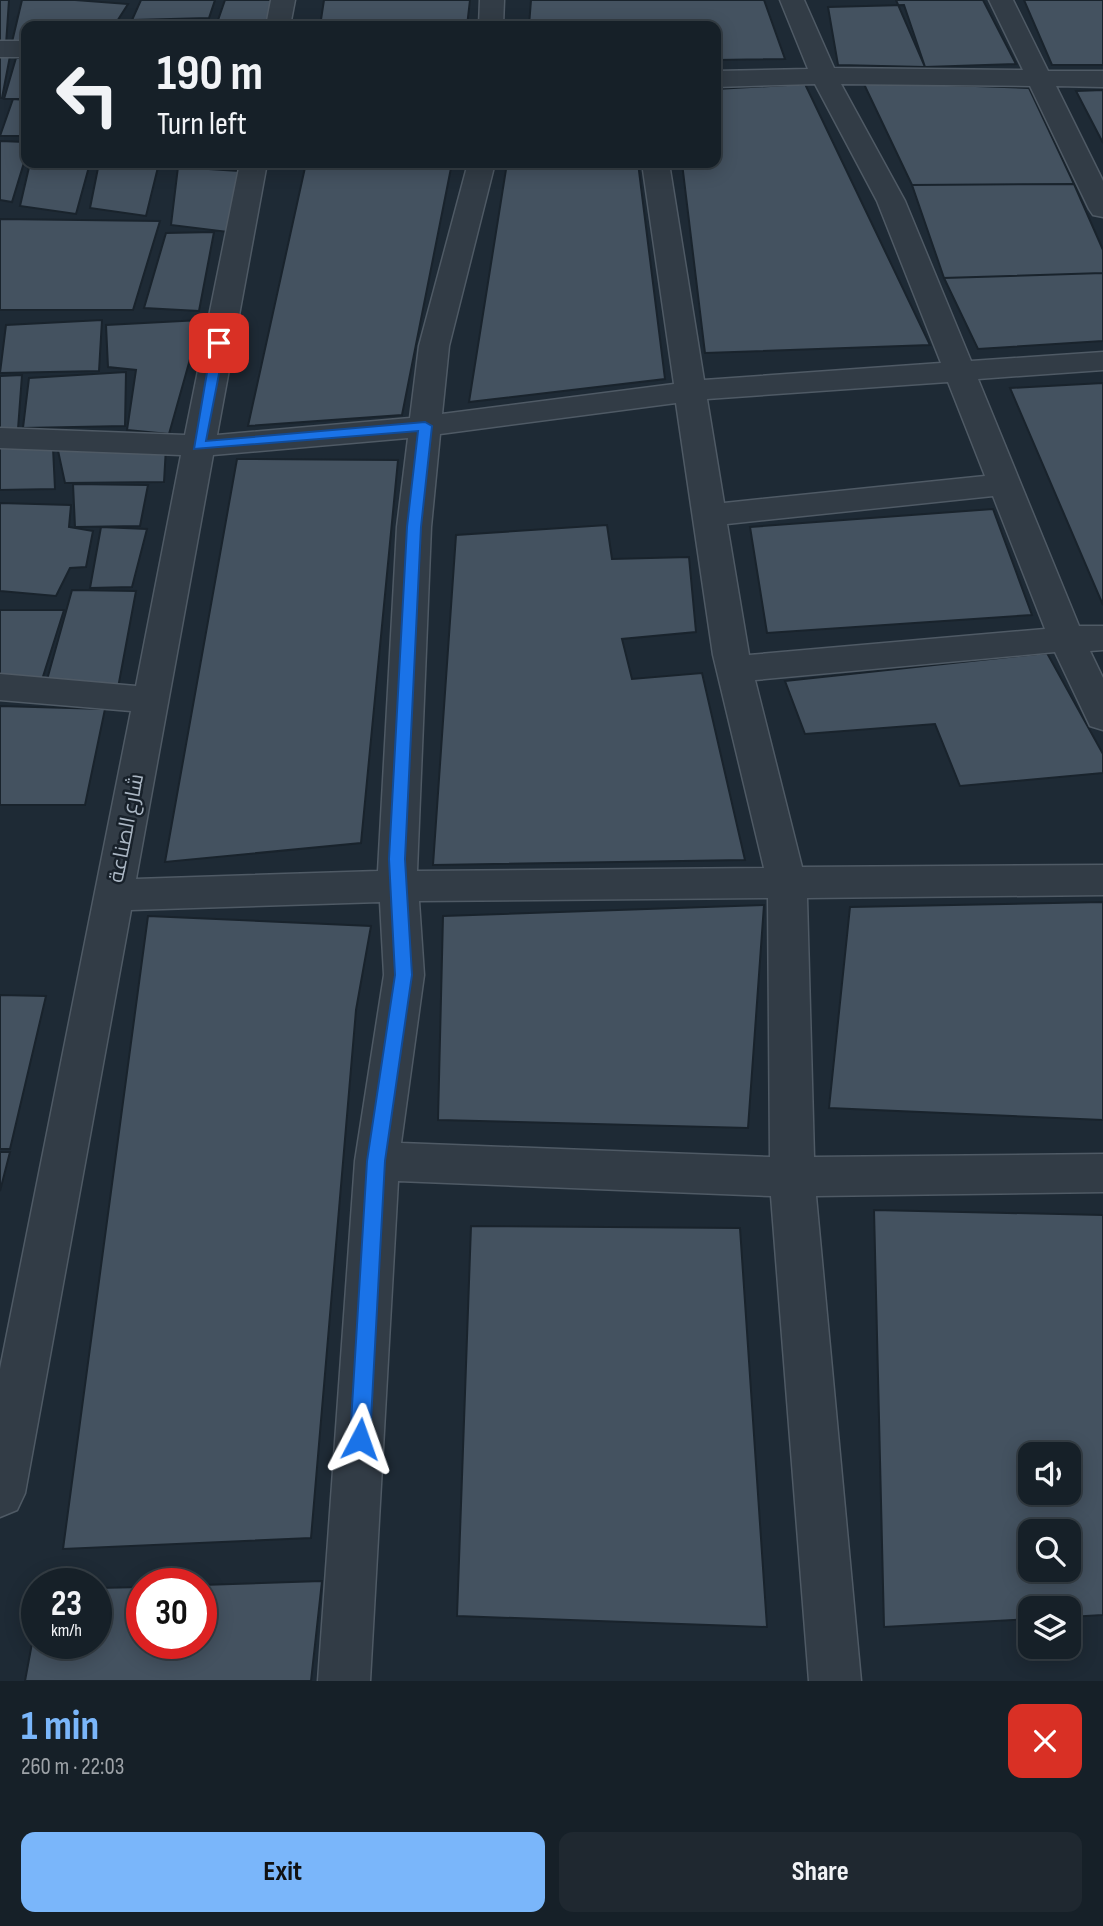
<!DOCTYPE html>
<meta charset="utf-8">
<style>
:root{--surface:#162028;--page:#1f2830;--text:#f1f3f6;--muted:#9ea3a8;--line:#353e45;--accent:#7ab6fa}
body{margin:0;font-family:"Sofia Sans Condensed",Cairo,sans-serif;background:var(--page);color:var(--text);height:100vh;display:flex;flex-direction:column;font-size:26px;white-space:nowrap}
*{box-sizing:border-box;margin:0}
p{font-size:23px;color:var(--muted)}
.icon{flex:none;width:38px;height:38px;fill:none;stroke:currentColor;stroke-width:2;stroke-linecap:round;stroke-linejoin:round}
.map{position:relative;height:1681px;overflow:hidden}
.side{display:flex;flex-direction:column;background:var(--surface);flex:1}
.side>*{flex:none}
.banner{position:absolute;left:21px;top:21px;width:700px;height:147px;border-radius:14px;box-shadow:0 4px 18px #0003,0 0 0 2px var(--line);background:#162028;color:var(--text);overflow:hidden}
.buttons{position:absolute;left:1018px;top:1442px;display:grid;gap:14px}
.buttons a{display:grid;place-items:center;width:63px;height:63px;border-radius:14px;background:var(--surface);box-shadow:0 4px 18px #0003,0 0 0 2px var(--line);font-size:35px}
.speed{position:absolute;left:21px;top:1568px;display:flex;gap:14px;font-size:35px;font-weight:700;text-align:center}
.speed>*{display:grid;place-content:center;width:91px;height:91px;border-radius:50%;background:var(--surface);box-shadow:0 4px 18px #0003,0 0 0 2px var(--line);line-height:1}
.speed small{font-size:18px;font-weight:400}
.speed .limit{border:10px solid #d22;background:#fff;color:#111}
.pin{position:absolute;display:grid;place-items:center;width:60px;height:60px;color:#fff;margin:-30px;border-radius:14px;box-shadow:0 4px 10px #0006}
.me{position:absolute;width:77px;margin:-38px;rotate:4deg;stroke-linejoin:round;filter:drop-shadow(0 0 5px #0008)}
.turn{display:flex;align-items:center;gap:24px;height:147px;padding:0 21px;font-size:32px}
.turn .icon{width:91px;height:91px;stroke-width:2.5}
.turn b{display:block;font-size:49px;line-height:60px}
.round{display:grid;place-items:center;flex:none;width:74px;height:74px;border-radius:14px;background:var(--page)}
.headline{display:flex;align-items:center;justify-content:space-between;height:119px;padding:0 21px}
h1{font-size:42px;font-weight:700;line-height:52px;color:var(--accent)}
.primary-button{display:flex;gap:14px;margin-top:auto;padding:14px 21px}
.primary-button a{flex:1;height:80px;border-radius:14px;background:var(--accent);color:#111;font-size:28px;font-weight:700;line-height:80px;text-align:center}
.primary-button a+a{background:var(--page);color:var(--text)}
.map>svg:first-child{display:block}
.building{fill:#445260;stroke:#19232c;stroke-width:2;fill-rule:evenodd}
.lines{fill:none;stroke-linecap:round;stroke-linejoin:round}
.minor-casing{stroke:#4f5a65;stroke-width:3}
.minor{fill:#323c46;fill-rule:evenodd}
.route{fill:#1a73e8;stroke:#114b97;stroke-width:2}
.labels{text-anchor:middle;stroke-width:5;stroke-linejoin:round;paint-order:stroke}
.street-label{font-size:21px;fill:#abb7c4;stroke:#18212a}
</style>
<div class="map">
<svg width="1103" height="1681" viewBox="0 0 1103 1681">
<rect width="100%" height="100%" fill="#1e2a35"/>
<!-- building -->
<path class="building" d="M0,0H9L6,45H0Z
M22,0H75L128,4L114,26H26V42H12Z
M141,0H215L209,18L132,20Z
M225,0H275L268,26H216Z
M324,0H470L467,26H320Z
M531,0H764L785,59L716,60V26H529Z
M896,0H983L1016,64L925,67Z
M1024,0H1103V65H1052Z
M904,5L925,67L838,65L828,7Z
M127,22L187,23L186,26H124Z
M0,56H10L2,98H0Z
M16,58H26V99H4Z
M863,82L1029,88L1074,184L912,185Z
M805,84L930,345L705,353L682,163H716V89Z
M1103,90V143L1076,91Z
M13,99L26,100V136H0Z
M0,141L26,142V156L12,202L0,200Z
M30,163H90L76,214L20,206Z
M99,163H159L146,216L90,208Z
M306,163H452L402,415L248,426Z
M507,163H638L665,379L469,402Z
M178,167L239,171L228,232L171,225Z
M1074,184L1103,250V273L944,278L912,185Z
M0,219L160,221L133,310H0Z
M214,232L199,311L144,308L166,233Z
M1103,273V341L978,349L944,278Z
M102,320L99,371L0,373L6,325Z
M201,320L169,434L127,430L136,370L108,367L106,325Z
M126,372L125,426L23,428L29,378Z
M22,375L18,429H0V376Z
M1103,383V605L1010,388Z
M57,446L166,447L164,482L65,483Z
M0,447L53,448L55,489L0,490Z
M237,459L398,460L361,843L165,862Z
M73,484L148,485L140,526L75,527Z
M0,503L71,505L69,527L93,531L86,567L70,568L56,596L0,591Z
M993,509L1032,615L767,633L750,527Z
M607,525L612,559L689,557L696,632L622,639L632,679L702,673L745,860L433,865L456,535Z
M101,527L147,529L132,587L90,588Z
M72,590L136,591L118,688L45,687Z
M0,610H64L40,686L0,682Z
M1047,653L1103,754V773L960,786L935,724L805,734L785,681Z
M0,706L105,709L85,805H0Z
M1103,902V1120L829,1108L850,907Z
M764,905L748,1128L438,1120L443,916Z
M148,916L371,926L356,1010L311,1538L63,1549Z
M0,995L46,996L10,1149H0Z
M0,1152H10L0,1191Z
M874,1210L1103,1215V1615L1069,1617V1608H1031V1619L884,1627ZM1031,1454H1069V1493H1031ZM1031,1531H1069V1570H1031Z
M471,1226L740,1228L767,1627L457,1616Z
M322,1581L311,1681H25L37,1616V1643H96V1588L142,1587V1643H201V1585Z"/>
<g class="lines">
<defs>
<path id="minor" d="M271,0H295L290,26H266Z
M480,0H504L503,26H479Z
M780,0H804L834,68L1023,70L989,0H1013L1048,71H1103V87L1056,86L1103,181V217L1093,215L1089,209L1030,86L841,84L905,201L971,361L1103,352V370L978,379L1079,626H1103V650L1090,651L1103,678V730L1090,726L1055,652L755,680L802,867L1103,865V895L807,898L814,1157L1103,1154V1192L816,1196L861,1681H809L771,1196L398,1181L370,1681H318L355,1161L384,975L380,902L131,910L25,1493L17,1510L0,1517V1369L131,711L0,700V674L136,686L181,455L0,448V428L185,435L240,163H267L217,435L410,418L419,346L468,163H495L449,346L442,414L674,384L642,163H669L704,380L941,363L877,201L815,84L716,87V71L808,69ZM948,382L985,476L724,503L707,399ZM676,403L713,655L764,868L417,871L431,527L440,434ZM408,438L397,527L378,871L136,879L213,455ZM993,496L1045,629L749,655L727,524ZM768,898L770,1157L401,1143L424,975L419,901Z
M0,41H26V57H0Z"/>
</defs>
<!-- minor casing -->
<use href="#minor" class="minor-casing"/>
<!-- minor -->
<use href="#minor" class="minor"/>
</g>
<!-- route -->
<path class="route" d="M219,339L225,343L206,441L425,422L432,426L421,527L405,859L412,975L385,1161L370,1439L367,1446L360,1448L353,1446L350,1439L367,1161L395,975L389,859L407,527L418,431L194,449L212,343Z"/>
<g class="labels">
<!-- street labels -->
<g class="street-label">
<text transform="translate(126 828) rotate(-79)" y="7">شارع الصناعة</text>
</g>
</g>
</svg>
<div class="buttons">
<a><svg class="icon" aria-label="sound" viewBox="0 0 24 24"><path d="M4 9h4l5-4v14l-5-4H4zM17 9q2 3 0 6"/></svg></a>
<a><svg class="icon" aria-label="search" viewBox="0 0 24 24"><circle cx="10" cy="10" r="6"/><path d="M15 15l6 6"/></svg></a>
<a><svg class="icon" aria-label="layers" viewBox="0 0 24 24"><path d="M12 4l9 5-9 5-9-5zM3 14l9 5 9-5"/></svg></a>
</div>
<div class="speed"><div>23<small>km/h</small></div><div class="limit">30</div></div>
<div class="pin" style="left:219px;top:343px;background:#d93025"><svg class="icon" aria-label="arrive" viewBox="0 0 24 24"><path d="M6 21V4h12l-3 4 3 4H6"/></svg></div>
<svg class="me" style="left:360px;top:1439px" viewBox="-20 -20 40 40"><path d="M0-17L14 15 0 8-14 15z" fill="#1a73e8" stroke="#fff" stroke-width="4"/></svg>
<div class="banner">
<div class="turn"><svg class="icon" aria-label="left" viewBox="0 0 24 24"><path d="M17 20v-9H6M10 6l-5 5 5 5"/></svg><div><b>190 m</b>Turn left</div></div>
</div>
</div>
<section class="side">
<div class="headline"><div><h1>1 min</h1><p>260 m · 22:03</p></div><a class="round" style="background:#d93025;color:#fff"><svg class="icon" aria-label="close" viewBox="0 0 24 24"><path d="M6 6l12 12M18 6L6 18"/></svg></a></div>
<div class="primary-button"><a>Exit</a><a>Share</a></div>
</section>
